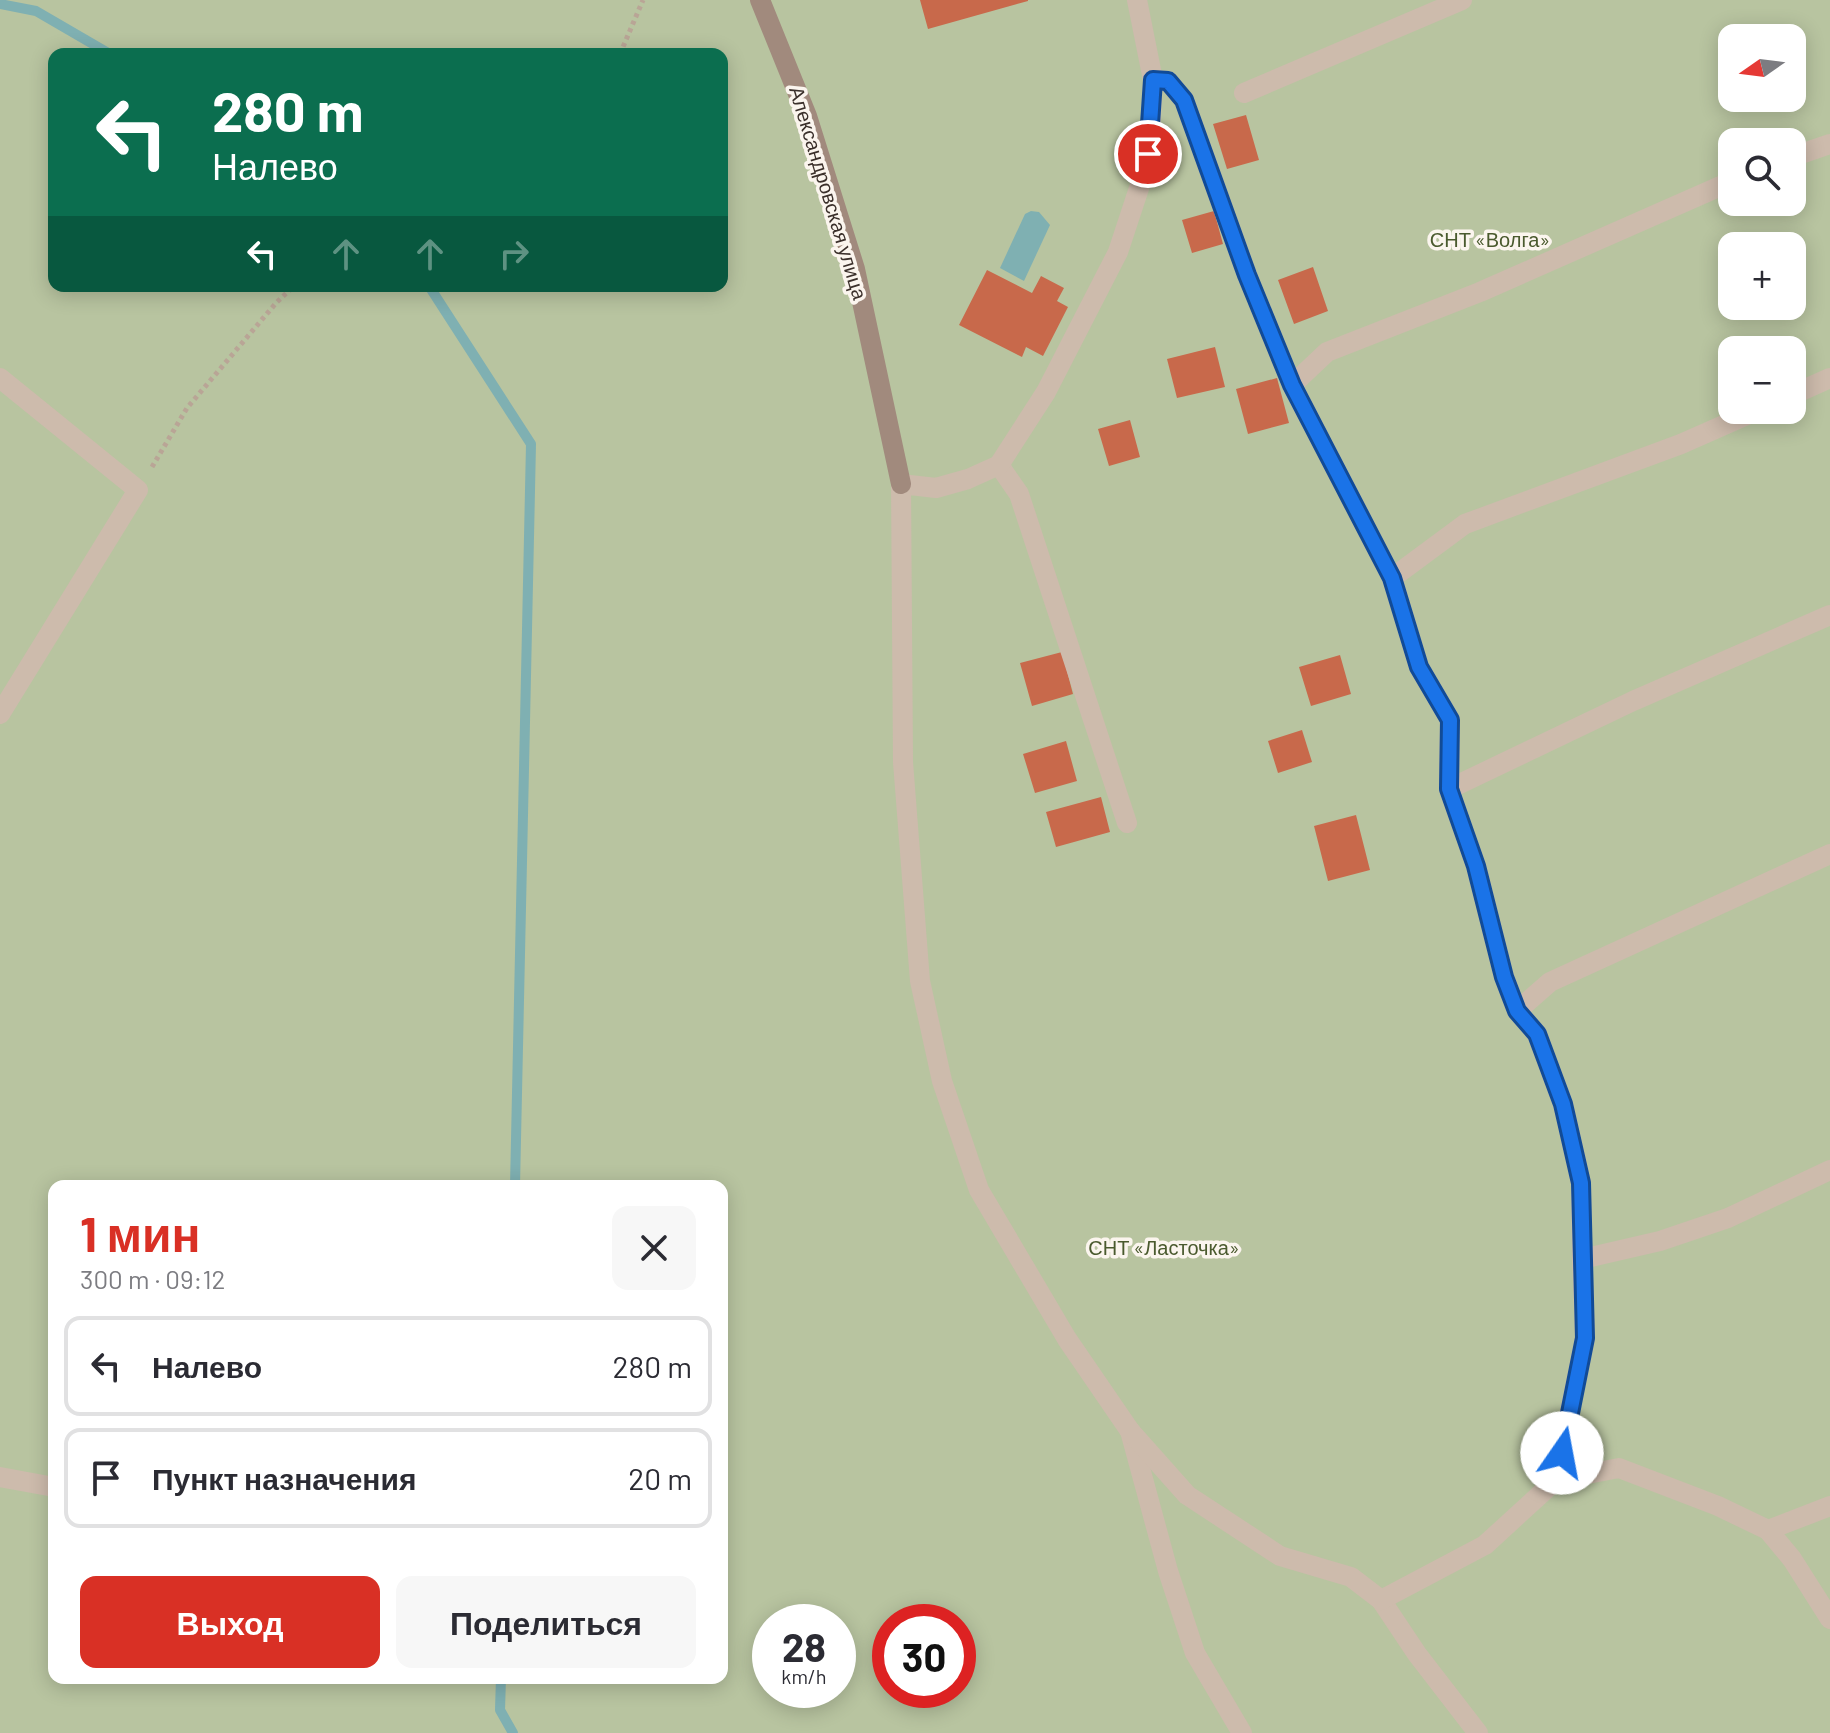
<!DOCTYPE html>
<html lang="ru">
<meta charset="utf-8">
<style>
:root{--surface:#fff;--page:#f7f7f7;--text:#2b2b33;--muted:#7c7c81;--line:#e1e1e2;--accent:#d93025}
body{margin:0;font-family:Barlow,sans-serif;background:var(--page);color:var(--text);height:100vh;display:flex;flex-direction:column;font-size:30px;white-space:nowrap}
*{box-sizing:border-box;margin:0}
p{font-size:26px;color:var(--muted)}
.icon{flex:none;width:44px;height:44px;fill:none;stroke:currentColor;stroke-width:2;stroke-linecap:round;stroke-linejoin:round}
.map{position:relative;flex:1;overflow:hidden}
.details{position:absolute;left:48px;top:1180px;width:680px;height:504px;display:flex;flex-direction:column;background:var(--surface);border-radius:16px;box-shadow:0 4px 20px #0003}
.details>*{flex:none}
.guide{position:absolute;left:48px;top:48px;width:680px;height:244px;border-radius:16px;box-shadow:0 4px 20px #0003;background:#0b6e4f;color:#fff;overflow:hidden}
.needle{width:52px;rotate:256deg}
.controls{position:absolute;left:1718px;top:24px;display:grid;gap:16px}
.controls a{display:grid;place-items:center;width:88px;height:88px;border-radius:16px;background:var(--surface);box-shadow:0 4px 20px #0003;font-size:40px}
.speed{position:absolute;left:752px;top:1604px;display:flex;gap:16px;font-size:40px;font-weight:700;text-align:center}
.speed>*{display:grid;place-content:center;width:104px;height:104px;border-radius:50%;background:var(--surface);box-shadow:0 4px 20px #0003;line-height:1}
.speed small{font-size:20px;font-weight:400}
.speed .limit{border:12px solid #d22;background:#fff;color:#111}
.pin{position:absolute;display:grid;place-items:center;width:68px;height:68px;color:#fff;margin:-34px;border:4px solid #fff;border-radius:50%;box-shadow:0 2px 8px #0007}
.me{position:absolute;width:88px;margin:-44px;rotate:12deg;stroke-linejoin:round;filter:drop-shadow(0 0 6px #0008)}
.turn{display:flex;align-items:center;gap:28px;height:168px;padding:0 32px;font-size:36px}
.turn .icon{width:104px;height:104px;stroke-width:2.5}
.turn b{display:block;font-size:56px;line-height:68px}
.lanes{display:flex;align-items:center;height:76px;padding:0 32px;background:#0003;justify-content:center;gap:40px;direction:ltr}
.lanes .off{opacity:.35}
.round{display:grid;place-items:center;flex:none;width:84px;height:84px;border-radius:16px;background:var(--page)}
.overview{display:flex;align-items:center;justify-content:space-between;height:136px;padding:0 32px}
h1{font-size:48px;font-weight:700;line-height:60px;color:var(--accent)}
.action{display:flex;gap:16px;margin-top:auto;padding:16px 32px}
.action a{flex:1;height:92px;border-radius:16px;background:var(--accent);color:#fff;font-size:32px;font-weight:700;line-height:92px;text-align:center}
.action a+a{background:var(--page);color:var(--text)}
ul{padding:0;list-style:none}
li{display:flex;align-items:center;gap:24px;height:100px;margin:0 16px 12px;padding:0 16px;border:4px solid var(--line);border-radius:16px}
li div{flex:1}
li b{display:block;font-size:30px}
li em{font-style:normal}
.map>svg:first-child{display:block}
.green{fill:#b8c4a0;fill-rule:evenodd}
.water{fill:#7fb0b2}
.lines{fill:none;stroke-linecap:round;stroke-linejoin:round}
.stream{stroke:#7fb0b2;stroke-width:10}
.building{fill:#c8694b}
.path{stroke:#b9a596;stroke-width:5;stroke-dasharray:4 4;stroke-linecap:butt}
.lane{stroke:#cdbbac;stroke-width:20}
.street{stroke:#cdbbac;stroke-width:20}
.secondary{stroke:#a18a7d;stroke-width:20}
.route-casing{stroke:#114b97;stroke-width:20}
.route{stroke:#1a73e8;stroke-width:14}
.labels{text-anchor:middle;stroke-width:7;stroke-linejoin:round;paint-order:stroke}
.street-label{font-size:20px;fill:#3b302b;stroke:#fbf5ee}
.park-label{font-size:20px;fill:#4a5a2e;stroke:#fbf5ee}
</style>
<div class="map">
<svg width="1830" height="1733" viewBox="0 0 1830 1733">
<rect width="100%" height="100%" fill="#f4ebe1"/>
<!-- green -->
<path class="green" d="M0,0H1830V1733H0ZM1732,38H1792V98H1732ZM54,54H722V286H54ZM1732,142H1792V202H1732ZM1732,246H1792V306H1732ZM1732,350H1792V410H1732ZM54,1186H722V1678H54ZM770,1622H838V1690H770ZM890,1622H958V1690H890Z"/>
<!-- water -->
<path class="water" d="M1031,211L1039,212L1050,225L1024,281L1000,268L1025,214Z"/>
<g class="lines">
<!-- stream -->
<path class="stream" d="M0,4L36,11L110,54
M429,286L531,444L515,1186
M501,1678L500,1710L513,1733"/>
</g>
<!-- building -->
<path class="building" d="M920,0H1028V1L928,29Z
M1246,115L1259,160L1227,169L1213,124Z
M1214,211L1223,244L1192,253L1182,220Z
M1313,267L1328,311L1294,324L1278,280Z
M987,270L1032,293L1041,276L1064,288L1057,301L1068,307L1043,356L1026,347L1022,357L959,325Z
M1215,347L1225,387L1177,398L1167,359Z
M1277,378L1289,423L1248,434L1236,389Z
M1130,420L1140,457L1109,466L1098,429Z
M1062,652L1073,694L1032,706L1020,663Z
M1340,655L1351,694L1311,706L1299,667Z
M1302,730L1312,762L1278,773L1268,741Z
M1066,741L1077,781L1035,793L1023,754Z
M1101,797L1110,832L1056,847L1046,812Z
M1356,815L1370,870L1328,881L1314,826Z"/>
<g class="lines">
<!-- path -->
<path class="path" d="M620,54L643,0
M152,467L187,408L276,303L294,286"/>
<!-- lane -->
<path class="lane" d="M1153,80L1168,81L1184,100L1247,275L1292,385L1392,578L1419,667L1450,720L1449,789L1476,866L1504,977L1517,1011L1537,1034L1563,1104L1581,1183L1582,1259L1660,1241L1728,1218L1830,1170
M1244,93L1462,0
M1792,157L1830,144
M0,378L138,490L0,714
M1292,385L1327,352L1480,292L1732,181
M1792,395L1830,378
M999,465L1019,494L1127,823
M1392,578L1465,524L1681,444L1758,410
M1449,789L1633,701L1830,615
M1517,1011L1550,982L1830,854
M1130,1431L1168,1571L1195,1653L1242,1733
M0,1477L54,1487
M1556,1480L1619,1468L1718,1506L1768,1530L1792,1559L1830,1619
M1768,1530L1830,1506
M1381,1600L1417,1654L1478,1733"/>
<!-- street -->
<path class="street" d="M1137,0L1153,80L1150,137L1145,170L1118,252L1046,392L999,465L968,479L936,488L901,484L903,762L920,981L942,1081L979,1190L1067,1339L1130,1431L1187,1495L1280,1556L1351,1577L1381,1600L1485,1545L1556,1480L1585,1338L1582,1259"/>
<!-- secondary -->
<path class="secondary" d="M760,0L807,116L855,269L901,484"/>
</g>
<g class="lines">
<defs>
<path id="route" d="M1148,154L1153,80L1168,81L1184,100L1247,275L1292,385L1392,578L1419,667L1450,720L1449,789L1476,866L1504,977L1517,1011L1537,1034L1563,1104L1581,1183L1585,1338L1562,1453"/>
</defs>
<!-- route casing -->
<use href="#route" class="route-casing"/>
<!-- route -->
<use href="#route" class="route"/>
</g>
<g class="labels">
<!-- street labels -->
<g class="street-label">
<text transform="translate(828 193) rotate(73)" y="7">Александровская улица</text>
</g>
<!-- park labels -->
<g class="park-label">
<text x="1490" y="247">СНТ «Волга»</text>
<text x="1164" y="1255">СНТ «Ласточка»</text>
</g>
</g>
</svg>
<div class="controls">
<a><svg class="needle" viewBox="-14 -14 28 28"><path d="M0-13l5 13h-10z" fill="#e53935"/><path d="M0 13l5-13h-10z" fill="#7c7c81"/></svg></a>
<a><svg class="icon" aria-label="search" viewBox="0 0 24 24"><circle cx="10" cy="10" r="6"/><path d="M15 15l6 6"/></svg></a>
<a>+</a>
<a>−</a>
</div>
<div class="speed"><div>28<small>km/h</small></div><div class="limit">30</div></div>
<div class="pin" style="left:1148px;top:154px;background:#d93025"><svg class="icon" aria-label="arrive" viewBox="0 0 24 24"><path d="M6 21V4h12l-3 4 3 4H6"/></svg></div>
<svg class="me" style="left:1562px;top:1453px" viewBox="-20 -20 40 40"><circle r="19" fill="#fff"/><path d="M0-13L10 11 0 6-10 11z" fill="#1a73e8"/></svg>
<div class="guide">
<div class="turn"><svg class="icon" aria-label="left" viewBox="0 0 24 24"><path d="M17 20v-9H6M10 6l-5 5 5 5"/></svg><div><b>280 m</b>Налево</div></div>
<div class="lanes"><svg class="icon" aria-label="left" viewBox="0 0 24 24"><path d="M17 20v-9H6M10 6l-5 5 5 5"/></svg><svg class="icon off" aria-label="ahead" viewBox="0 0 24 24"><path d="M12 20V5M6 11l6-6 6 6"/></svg><svg class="icon off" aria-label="ahead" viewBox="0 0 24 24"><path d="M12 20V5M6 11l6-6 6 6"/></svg><svg class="icon off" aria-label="right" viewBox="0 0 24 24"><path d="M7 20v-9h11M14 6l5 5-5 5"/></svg></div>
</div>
<section class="details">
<div class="overview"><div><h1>1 мин</h1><p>300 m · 09:12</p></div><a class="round"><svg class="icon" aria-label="close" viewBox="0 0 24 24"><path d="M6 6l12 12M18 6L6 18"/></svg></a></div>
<ul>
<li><svg class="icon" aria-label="left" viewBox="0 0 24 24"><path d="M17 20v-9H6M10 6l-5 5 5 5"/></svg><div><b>Налево</b></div><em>280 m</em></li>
<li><svg class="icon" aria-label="arrive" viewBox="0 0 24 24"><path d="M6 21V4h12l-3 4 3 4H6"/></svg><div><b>Пункт назначения</b></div><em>20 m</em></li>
</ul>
<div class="action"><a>Выход</a><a>Поделиться</a></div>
</section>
</div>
